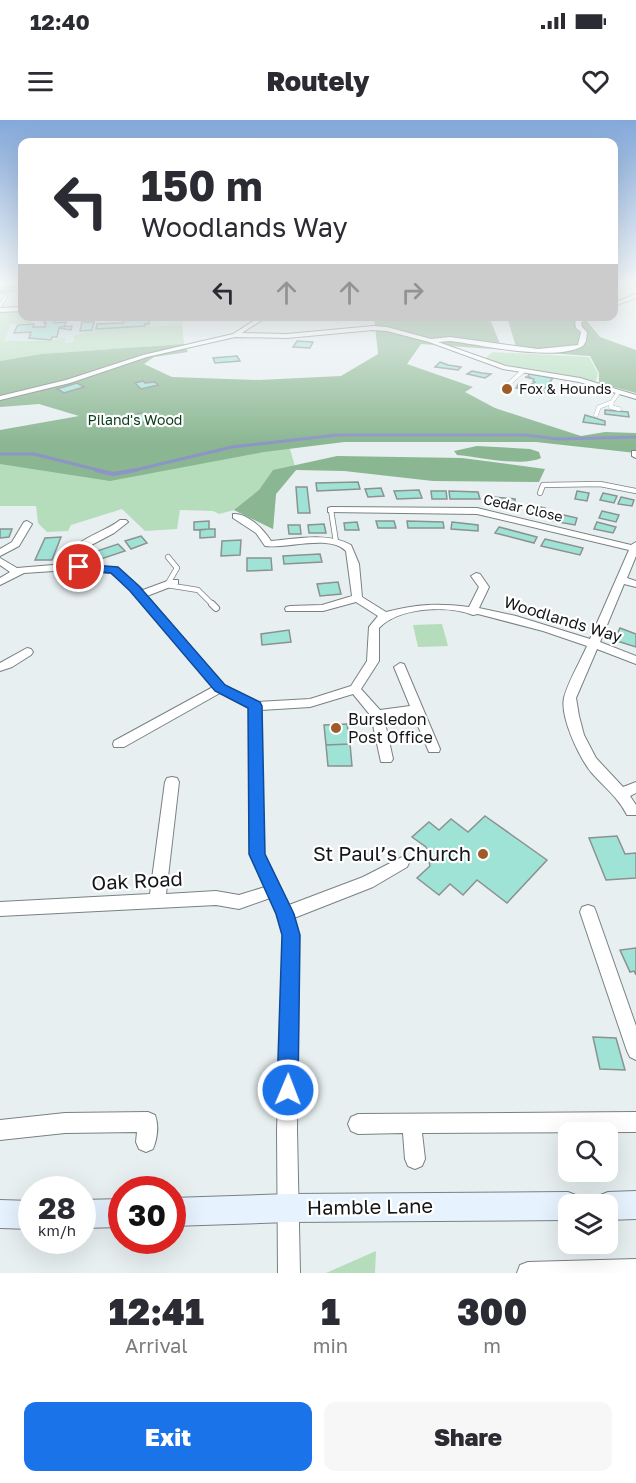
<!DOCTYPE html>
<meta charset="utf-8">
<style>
:root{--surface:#fff;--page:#f7f7f7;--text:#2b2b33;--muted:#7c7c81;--accent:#1a73e8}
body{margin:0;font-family:"Golos Text",sans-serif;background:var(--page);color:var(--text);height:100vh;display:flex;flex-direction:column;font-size:22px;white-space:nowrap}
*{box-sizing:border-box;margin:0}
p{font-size:20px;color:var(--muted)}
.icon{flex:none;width:33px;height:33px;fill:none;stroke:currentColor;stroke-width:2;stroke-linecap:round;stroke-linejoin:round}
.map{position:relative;height:1153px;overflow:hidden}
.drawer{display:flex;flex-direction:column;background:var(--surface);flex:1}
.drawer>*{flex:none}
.top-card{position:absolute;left:18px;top:18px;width:600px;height:183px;border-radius:12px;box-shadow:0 6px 24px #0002;background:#fff;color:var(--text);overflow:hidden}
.fabs{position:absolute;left:558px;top:1002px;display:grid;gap:12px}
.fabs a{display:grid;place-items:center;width:60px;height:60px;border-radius:12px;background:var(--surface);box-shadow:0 6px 24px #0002;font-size:30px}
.speed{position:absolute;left:18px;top:1056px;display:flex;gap:12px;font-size:30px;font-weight:700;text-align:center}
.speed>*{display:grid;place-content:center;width:78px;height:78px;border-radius:50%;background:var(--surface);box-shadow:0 6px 24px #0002;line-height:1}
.speed small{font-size:15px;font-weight:400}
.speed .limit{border:9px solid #d22;background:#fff;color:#111}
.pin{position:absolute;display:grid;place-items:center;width:51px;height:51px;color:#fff;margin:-26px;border:3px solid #fff;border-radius:50%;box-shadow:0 2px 6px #0007}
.me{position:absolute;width:66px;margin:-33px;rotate:1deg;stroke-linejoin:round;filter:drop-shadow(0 0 4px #0008)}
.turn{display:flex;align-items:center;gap:21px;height:126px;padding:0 24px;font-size:27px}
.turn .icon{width:78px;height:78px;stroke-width:2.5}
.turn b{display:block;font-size:42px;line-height:51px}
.lanes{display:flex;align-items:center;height:57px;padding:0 24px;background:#0003;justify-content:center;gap:30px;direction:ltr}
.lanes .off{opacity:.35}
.eta{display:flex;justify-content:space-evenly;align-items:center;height:102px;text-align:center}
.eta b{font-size:36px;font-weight:800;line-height:42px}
.action{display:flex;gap:12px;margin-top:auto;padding:12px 24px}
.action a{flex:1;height:69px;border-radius:12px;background:var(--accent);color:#fff;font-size:24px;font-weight:800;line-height:69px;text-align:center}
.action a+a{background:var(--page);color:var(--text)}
.status{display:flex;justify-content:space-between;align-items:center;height:42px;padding:0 30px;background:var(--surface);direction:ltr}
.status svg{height:16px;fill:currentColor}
header{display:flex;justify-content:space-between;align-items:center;height:78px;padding:0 24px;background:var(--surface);font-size:27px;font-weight:800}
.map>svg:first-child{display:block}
.built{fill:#d2e2e5}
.green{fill:#b5ddbc}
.forest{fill:#8ab691}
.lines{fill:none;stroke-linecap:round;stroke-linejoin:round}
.stream-far1{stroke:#8c95c5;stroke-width:3}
.stream{stroke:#8c95c5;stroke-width:4}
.building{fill:#9fe3d6;stroke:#8b9290;stroke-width:1.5}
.service-far3-casing{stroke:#7a8183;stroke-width:4}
.service-far2-casing{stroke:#7a8183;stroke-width:4.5}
.service-far1-casing{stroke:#7a8183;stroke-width:6}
.service-casing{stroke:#7a8183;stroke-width:8}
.minor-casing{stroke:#7a8183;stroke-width:2}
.secondary-casing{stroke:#7a8183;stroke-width:2}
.service-far3{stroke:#fff;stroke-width:3}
.service-far2{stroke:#fff;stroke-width:4}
.service-far1{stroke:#fff;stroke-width:4.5}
.service{stroke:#fff;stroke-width:6}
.minor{fill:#fff;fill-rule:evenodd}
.secondary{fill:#e6f3fe;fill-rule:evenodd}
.route{fill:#1a73e8;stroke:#114b97;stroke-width:1.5}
.poi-dot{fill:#9e5c29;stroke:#fff;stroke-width:2}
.labels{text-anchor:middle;stroke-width:4.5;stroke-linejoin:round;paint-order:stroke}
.far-poi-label{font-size:14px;fill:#141617;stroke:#fff;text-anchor:start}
.far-park-label{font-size:14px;fill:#073c19;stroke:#fff}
.far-street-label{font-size:14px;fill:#141617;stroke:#fff}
.street-label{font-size:16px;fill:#141617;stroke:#fff}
.poi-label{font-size:16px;fill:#141617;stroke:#fff;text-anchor:start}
.near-poi-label{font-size:20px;fill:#141617;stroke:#fff;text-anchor:end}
.near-street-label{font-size:20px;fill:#141617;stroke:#fff}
</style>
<div class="status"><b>12:40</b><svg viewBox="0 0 49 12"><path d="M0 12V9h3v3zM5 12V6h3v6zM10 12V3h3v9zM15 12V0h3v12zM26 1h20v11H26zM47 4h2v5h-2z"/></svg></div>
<header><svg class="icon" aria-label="menu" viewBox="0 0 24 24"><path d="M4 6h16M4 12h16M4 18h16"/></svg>Routely<svg class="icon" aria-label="heart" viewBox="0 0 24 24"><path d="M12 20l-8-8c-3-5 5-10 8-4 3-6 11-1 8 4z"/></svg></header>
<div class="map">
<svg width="636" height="1153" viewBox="0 0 636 1153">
<rect width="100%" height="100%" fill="#e7eff1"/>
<!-- built -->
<path class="built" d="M22,190V196L181,197L184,224L41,234L0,241V191Z"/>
<!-- green -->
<path class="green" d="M17,190L22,192V196L34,197L32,203L11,204L4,221H52L65,217V223L74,222V216L96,209L182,205L184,224L41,234L0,241V191Z
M493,232L589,237L598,254L595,263C558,253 521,250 484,239Z
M288,322L296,350L276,374L273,409L234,390L219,394L213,391L180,390L177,409L145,411L122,389L71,405L68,411L47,412L38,403L36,386H0V336Z
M442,504L448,526L418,527L413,505Z
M376,1131L375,1153H326Z"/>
<!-- forest -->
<path class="forest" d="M374,197H489L501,226L516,227L508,200L582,197L578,199L587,201L600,217L636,230V273L599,263V253L590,236L421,224L407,244L473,267L465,272L495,288L581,316L605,312L636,313V333L536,322H344L264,332L110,361L0,344V310L79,296L39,284L0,287V241L41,234L184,224L188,232L154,237L144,244L172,257L259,260L341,256L378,234Z
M477,326L530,329L539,332L541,338C522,347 479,337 457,335L454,331Z
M337,336L462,338L545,349L539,362L433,361L344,351L296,350L276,374L273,409L234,390L259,370L273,350Z"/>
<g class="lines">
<!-- stream-far1 -->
<path class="stream-far1" d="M0,334H34L102,351
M131,351L232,327L337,315H525L558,319L636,317"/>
<!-- stream -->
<path class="stream" d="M96,350L113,354L136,350"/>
</g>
<!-- building -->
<path class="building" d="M4,167H20L22,170L0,173V170H4Z
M46,196H56L54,203L66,202L65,206L60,207L72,206L71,210L59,208L57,217H52L51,220L29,218L31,212L14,213L18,205L34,204L33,207H45L46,203H44Z
M110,196H142V199L149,198V204H145V206L96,209L97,204L123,203L124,200H115V198Z
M82,202H94L92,210L80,211Z
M297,221L313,222L310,228L293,227Z
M237,236L240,241L215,243L213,238Z
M440,242L448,245L461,247L458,250L435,247Z
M472,251L482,253L491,254L485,258L467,254Z
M529,254L553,258L545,268L553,269L552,271H547L545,273L516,268L519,263L530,265L535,262L533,261L534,259L525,257L531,258L528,256Z
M143,261L145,263L155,262L158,265L141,269L135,263Z
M77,263L84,267L64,273L57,269Z
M605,290L628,292L629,297L605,294Z
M140,293L161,298L159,300L166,302L154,306L130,298Z
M585,295L605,301V305L583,302Z
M358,362L360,369L317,371L316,363Z
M296,367H307L310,393H298Z
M381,368L384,376L368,377L365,369Z
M419,370L422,378L397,379L394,371Z
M431,371H446L447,379H432Z
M449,371L478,372L480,379H450Z
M577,371L589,373L587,381L575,379Z
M603,373L617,376L614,383L600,380Z
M493,377L515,379V388L493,386Z
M621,377L634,380L632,386L618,384Z
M528,384L545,388L542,395L525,392Z
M602,391L619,395L616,402L599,398Z
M555,393L577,398L575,405L552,401Z
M209,401V409L194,410V402Z
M376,401H394L396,408H378Z
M407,401L443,402L444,408H408Z
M357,402L359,410H345L344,403Z
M452,402L478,405V411L451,409Z
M597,402L616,407L613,413L594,409Z
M324,404L326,413H309L308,405Z
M288,405H300L301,414H289Z
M499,407L537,417L534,423L495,413Z
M0,409H12L9,417L0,418Z
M209,409H215V417L200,418V410Z
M141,416L147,423L131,429L125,421Z
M61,417L52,440H35L45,418Z
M545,419L583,428L580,435L541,426Z
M241,420L240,435L221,436L222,421Z
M118,424L125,431L95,441L88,434Z
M320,434L322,442L284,444L283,436Z
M247,438H271L272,450L247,451Z
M338,462L341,474L320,476L317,464Z
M620,508L636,514V527L614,520Z
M289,510L291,522L262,525L261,514Z
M347,604L350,624L326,625L324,605Z
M350,624L352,646H328L326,625Z
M485,696L547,740L507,783L477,760L463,775L450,764L439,775L417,758L430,746L426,727L412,717L429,702L439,710L451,699L468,712Z
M617,716L625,734L636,733V758L606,760L589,718Z
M636,828V855L634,851L630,852L620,830Z
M593,917L616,918L625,950L600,949Z"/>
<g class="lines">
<defs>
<path id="service-far3" d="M0,186L6,176
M78,196V199H95L101,196"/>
<path id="service-far2" d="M505,267L523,251
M612,282L611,287L619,289
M596,295L599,287L612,282L618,273"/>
<path id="service-far1" d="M540,373L543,365L600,364L636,371
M331,390L336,422
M168,437L177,448L167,465L198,470L213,485"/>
<path id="service" d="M212,484L216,488"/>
<path id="minor" d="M636,174V178L614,186V183Z
M22,187V191L0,192V188Z
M261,196H268L242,213L287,214L373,206L387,207L431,219L450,217L538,229L578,225L581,212L576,208L575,202L583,196H589L581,203L582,207L587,212L586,221L583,226C554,242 483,225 450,221L438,222L506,246L580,258L636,275V279L579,262L503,249L429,222L387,211L373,210L287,218L235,217L147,237L70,263L0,280V276L66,260L143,235L233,214Z
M632,331H636V338L632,336Z
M331,387L477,388L631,425L636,422V436L627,458L636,461V467L624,464L600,522L636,536V544L597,529L576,578L579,596L584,615L596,638L623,667L636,662V673L630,676L636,685V695H627C618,677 604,667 591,652C579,637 560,597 564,578C567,564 581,540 587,526L543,511L478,494L473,495C448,485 399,487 379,508V541L361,569L380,590L410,586L394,547L400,543L404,544L440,629L439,632H429L413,594L384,598L393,639L391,642H381L371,596L353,574L310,587L261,590L264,734L289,785L363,757L402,737L407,739L409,743L407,747L373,767L294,798L299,815L297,1010L300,1153H278L277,1010L283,815L277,794L270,778L239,789L216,785L0,796V782L150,774L165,662L167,658L172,657L177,658L179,662L166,774L216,771L239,775L265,767L250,734L249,588L220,573L124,627H114L113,624L114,621L213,567L131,470L111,453L69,450L24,453L0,465V458L10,452L0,445V438L17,448L65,444C71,418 101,415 120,400H126L128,402L114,413L80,431L77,434L74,444L117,448L143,470L170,460H178V464L147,476L224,565L257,582L310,579L351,566L367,541L369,507L378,496L356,482L323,491H286L285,489L286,487L290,486L322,485L352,476L346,431C329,414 287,429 265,426L256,413L233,398V394C248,393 263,409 271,421C296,419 328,412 351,425L359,444L362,477L386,492C418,484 437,483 469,487L479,467L471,456L476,453L480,454L489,467L479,488L516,496L590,519L629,430L477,394L328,392V388Z
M27,401L32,404L19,426L0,436V429L12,422L24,402Z
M27,528L31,529L33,532L31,535L12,547L0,551V543Z
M588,785L594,787L596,792L636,906V940L630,937L627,931L580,792L582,787Z
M148,992L155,995C159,1006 157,1019 153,1029L146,1032L139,1029L136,1022L137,1012L65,1013L0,1020V1000L65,993Z
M636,992V1012L422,1013L425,1039L422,1046L415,1049L408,1046L405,1039L403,1013L358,1014L351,1011L348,1004L351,997L358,994Z
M636,1139V1153H517L520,1145L528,1142Z"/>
<path id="secondary" d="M636,1071V1099L608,1100V1084H594L598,1076L608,1072Z
M568,1072L578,1076L582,1084H568V1100L289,1102L172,1106V1078L289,1074Z
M122,1079V1107L82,1108V1080Z
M0,1080L32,1081V1109L0,1108Z"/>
</defs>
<!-- service-far3 casing -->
<use href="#service-far3" class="service-far3-casing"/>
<!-- service-far2 casing -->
<use href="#service-far2" class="service-far2-casing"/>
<!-- service-far1 casing -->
<use href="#service-far1" class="service-far1-casing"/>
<!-- service casing -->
<use href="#service" class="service-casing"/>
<!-- minor casing -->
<use href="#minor" class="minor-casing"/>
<!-- secondary casing -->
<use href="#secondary" class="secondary-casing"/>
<!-- service-far3 -->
<use href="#service-far3" class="service-far3"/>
<!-- service-far2 -->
<use href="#service-far2" class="service-far2"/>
<!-- service-far1 -->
<use href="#service-far1" class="service-far1"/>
<!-- service -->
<use href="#service" class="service"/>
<!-- minor -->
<use href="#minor" class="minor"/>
<!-- secondary -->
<use href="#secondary" class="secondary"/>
</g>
<!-- sky -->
<linearGradient id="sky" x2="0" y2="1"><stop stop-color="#83a8da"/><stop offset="0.5" stop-color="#f4f8f9"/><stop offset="1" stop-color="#f4f8f9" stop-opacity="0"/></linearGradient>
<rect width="636" height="325" fill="url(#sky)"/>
<!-- route -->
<path class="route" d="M79,444L118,447L139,466L225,565L260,582L262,586L265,734L294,794L300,815L298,970L295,978L288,981L280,978L277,970L282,815L276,794L249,734L248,588L215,571L130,471L111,453L75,450L74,447Z"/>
<!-- markers -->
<g class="poi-dot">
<circle cx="507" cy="269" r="6"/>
<circle cx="336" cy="608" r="6"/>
<circle cx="483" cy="734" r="6"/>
</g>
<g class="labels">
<!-- far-poi labels -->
<g class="far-poi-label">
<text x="519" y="274">Fox &amp; Hounds</text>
</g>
<!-- far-park labels -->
<g class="far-park-label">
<text x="135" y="305">Piland's Wood</text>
</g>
<!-- far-street labels -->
<g class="far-street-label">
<text transform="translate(523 388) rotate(13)" y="5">Cedar Close</text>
</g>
<!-- street labels -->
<g class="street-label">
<text transform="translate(563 499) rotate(17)" y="6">Woodlands Way</text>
</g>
<!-- poi labels -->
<g class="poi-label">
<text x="348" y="605">Bursledon<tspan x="348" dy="18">Post Office</tspan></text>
</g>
<!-- near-poi labels -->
<g class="near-poi-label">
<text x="471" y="741">St Paul’s Church</text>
</g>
<!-- near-street labels -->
<g class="near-street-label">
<text transform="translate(137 761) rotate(-3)" y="7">Oak Road</text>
<text transform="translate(370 1087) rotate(-1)" y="7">Hamble Lane</text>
</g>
</g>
</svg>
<div class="fabs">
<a><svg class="icon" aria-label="search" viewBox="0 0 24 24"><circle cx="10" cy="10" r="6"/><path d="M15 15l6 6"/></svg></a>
<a><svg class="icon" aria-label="layers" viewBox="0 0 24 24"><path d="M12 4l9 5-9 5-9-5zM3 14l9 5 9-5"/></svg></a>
</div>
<div class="speed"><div>28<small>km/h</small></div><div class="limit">30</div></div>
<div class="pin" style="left:79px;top:447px;background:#d93025"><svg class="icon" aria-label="arrive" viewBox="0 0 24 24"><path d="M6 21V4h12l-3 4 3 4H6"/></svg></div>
<svg class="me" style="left:288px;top:970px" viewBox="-20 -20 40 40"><circle r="17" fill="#1a73e8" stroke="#fff" stroke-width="3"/><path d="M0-11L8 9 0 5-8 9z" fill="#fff"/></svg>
<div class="top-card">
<div class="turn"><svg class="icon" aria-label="left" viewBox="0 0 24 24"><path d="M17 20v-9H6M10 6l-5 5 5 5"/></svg><div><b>150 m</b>Woodlands Way</div></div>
<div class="lanes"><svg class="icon" aria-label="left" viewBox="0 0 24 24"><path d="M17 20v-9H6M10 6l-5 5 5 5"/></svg><svg class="icon off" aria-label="ahead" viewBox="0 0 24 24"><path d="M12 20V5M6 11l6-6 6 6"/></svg><svg class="icon off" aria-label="ahead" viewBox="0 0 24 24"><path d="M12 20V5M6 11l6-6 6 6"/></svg><svg class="icon off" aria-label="right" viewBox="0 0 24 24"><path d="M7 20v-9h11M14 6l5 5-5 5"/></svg></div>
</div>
</div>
<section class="drawer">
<div class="eta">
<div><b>12:41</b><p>Arrival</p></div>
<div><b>1</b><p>min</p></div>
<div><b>300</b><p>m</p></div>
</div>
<div class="action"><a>Exit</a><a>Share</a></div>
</section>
